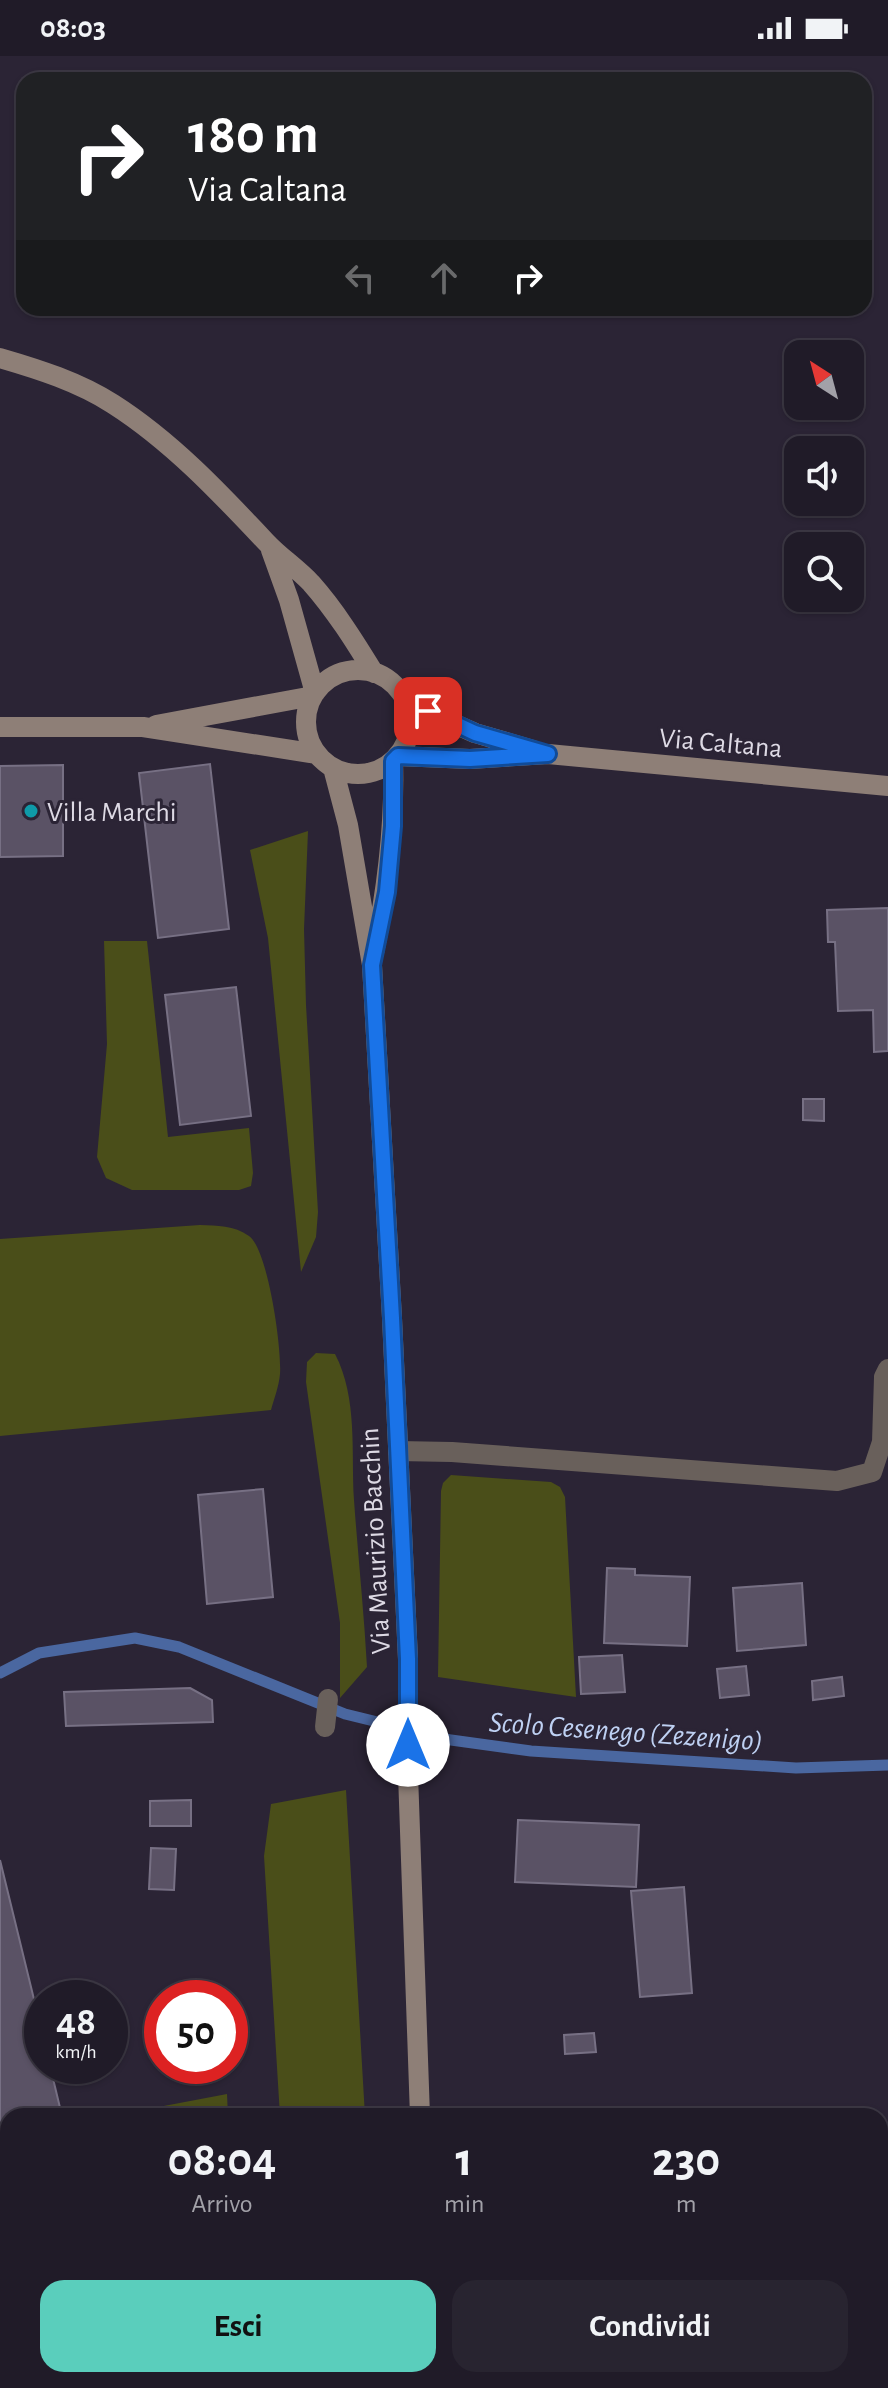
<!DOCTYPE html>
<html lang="it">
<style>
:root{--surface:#201b28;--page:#282430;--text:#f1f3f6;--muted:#a2a1a8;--line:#3d3945;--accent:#5acebc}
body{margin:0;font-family:"Alegreya Sans",sans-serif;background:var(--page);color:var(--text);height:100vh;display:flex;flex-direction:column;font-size:30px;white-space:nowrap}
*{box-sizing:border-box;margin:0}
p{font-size:26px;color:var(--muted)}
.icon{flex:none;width:44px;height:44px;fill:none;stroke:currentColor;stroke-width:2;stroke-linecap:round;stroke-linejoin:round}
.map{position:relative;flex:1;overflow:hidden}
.panel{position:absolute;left:0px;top:2052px;width:888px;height:280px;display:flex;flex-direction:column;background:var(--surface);border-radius:24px 24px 0 0;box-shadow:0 2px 6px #0004,0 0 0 2px var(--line)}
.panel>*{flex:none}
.top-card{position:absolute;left:16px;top:16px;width:856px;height:244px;border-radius:24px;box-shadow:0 2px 6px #0004,0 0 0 2px var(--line);background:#202124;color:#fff;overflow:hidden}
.needle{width:52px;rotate:324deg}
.controls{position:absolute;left:784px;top:284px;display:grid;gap:16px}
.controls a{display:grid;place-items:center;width:80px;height:80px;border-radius:16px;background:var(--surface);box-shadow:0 2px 6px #0004,0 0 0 2px var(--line);font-size:40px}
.speed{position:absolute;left:24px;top:1924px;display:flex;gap:16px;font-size:40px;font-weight:700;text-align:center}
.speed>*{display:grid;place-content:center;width:104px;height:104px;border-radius:50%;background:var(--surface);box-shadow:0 2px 6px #0004,0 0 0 2px var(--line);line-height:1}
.speed small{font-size:20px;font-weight:400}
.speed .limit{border:12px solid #d22;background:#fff;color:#111}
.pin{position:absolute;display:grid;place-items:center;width:68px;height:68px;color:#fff;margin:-34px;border-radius:16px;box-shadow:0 4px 12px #0006}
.me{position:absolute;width:88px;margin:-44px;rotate:0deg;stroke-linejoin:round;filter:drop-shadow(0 0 6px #0008)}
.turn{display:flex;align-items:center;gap:28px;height:168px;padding:0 40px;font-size:36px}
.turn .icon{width:104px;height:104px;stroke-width:2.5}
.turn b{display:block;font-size:56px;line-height:68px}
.lanes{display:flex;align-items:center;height:76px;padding:0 40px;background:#0003;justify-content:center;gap:40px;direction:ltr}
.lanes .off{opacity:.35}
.eta{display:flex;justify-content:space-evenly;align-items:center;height:136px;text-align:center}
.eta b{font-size:48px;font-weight:700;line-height:56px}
.primary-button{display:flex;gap:16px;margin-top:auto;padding:16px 40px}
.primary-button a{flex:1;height:92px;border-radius:24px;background:var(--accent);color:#111;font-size:32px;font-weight:700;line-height:92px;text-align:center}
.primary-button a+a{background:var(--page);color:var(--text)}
.status{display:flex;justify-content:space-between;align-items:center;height:56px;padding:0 40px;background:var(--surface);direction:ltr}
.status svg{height:22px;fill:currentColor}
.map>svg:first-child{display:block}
.green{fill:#4a4e19}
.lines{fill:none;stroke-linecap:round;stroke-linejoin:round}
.stream{stroke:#4a67a0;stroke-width:11}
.building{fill:#5a5265;stroke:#777084;stroke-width:2}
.lane{stroke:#69605b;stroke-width:20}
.street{stroke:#69605b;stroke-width:20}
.secondary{stroke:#8e7f77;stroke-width:20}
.route-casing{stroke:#114b97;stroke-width:20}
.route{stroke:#1a73e8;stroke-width:14}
.culture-dot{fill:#0f9aa8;stroke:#2b2435;stroke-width:3}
.labels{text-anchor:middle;stroke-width:6;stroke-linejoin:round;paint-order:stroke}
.street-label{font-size:28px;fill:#ddd9e4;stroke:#2b2435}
.poi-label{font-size:28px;fill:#ddd9e4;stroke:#2b2435;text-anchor:start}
.water-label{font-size:30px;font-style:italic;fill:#bed0f2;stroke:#2b2435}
</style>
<div class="status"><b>08:03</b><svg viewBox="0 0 49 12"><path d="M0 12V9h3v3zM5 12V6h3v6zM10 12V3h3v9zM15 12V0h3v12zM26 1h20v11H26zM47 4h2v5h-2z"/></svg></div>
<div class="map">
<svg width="888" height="2332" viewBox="0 0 888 2332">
<rect width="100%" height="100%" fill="#2b2435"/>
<!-- green -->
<path class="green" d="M308,775L304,873L306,949L318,1156L316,1181L301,1216L268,882L250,794Z
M104,885H147L168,1081L249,1072L253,1117L251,1130L239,1134H132L106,1122L97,1101L107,988Z
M200,1169C217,1170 234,1169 249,1180C268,1193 282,1293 280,1318C279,1330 274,1343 271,1354L0,1380V1183Z
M316,1297L335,1298C358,1342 351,1396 354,1444C358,1500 364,1556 367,1611L340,1642V1567L306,1326L307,1306Z
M451,1419L551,1426L560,1431L565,1441L576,1641L438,1621L441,1435L443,1427Z
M346,1734L365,2060H280L264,1800L271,1748Z
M227,2038L228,2060H111Z
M107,2324H253L254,2332H109Z
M307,2324H380L381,2332H308Z"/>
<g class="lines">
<!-- stream -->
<path class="stream" d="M0,1617L39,1597L135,1582L179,1591L345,1658L451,1684L531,1695L796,1712L888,1709"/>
</g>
<!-- building -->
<path class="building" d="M210,708L229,873L158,882L139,717Z
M63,709V800L0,801V710Z
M888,852V995L874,996L873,954L838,955L835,886H828L827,854Z
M236,931L251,1060L180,1069L165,939Z
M803,1043H824V1065L803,1064Z
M263,1433L273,1541L207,1548L198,1439Z
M607,1512L635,1513V1519L690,1521L687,1590L604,1587Z
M802,1527L806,1589L737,1595L733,1532Z
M622,1599L625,1636L581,1638L579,1601Z
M746,1610L749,1639L720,1642L717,1613Z
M842,1621L844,1640L813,1644L812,1625Z
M190,1632L212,1644L213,1666L66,1670L64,1636Z
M191,1744V1770H150V1745Z
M518,1764L639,1769L636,1831L515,1826Z
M151,1792L176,1793L174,1834L149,1833Z
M0,1804L42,1976V2010H50L62,2060H8V2261L0,2263Z
M684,1831L692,1937L640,1941L631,1835Z
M594,1977L596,1996L565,1998L564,1979Z"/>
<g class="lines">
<!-- lane -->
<path class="lane" d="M325,1671L328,1643"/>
<!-- street -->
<path class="street" d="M398,1395L452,1396L837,1425L872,1416L882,1386L884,1321L888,1313"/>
<!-- secondary -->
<path class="secondary" d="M0,302C38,313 79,326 113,348C171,385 219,436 266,486C280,501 297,512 311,527C335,554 355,586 374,617
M271,494L289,544L315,637
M306 666a52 52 0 1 1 104 0a52 52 0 1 1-104 0Z
M407,647L475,677L533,694
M156,669L313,640
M0,671H143L317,698
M398,700L470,703L548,698L888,730
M333,712L348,769L372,909L392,1262L408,1603V1718L420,2060
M374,897C387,833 395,770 393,705
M429,2324V2332"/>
</g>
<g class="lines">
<defs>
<path id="route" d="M408,1689V1603L392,1262L372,909L387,836L393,770V705L398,700L470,703L548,698L475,677L428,655"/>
</defs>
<!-- route casing -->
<use href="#route" class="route-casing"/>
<!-- route -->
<use href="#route" class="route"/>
</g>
<!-- markers -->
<circle class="culture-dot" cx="31" cy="755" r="8"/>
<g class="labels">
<!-- street labels -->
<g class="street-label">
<text transform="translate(721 686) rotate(5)" y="10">Via Caltana</text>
<text transform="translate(374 1485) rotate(-93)" y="10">Via Maurizio Bacchin</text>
</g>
<!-- poi labels -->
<g class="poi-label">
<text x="47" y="765">Villa Marchi</text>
</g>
<!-- water labels -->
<g class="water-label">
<text transform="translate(626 1675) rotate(4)" y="10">Scolo Cesenego (Zezenigo)</text>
</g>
</g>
</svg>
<div class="controls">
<a><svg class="needle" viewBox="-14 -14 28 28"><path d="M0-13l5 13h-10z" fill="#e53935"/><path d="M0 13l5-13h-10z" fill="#a2a1a8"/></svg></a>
<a><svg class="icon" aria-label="sound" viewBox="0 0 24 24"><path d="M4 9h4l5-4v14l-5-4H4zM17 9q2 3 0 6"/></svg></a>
<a><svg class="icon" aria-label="search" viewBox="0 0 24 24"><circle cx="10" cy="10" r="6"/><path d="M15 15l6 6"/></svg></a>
</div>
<div class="speed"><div>48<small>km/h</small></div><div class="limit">50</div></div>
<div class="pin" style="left:428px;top:655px;background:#d93025"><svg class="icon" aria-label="arrive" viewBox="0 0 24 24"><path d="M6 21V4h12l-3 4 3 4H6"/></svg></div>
<svg class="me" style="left:408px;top:1689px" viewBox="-20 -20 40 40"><circle r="19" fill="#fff"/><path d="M0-13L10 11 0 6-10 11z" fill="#1a73e8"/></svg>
<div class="top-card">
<div class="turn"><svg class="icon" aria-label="right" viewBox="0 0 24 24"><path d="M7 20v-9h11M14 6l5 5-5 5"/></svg><div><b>180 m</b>Via Caltana</div></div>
<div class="lanes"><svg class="icon off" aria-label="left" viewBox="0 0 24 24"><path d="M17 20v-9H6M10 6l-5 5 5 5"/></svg><svg class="icon off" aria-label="ahead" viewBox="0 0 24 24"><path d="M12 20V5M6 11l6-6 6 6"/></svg><svg class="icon" aria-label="right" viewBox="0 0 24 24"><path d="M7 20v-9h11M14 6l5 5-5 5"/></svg></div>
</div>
<section class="panel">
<div class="eta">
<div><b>08:04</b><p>Arrivo</p></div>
<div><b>1</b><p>min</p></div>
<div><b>230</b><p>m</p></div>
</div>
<div class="primary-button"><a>Esci</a><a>Condividi</a></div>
</section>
</div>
